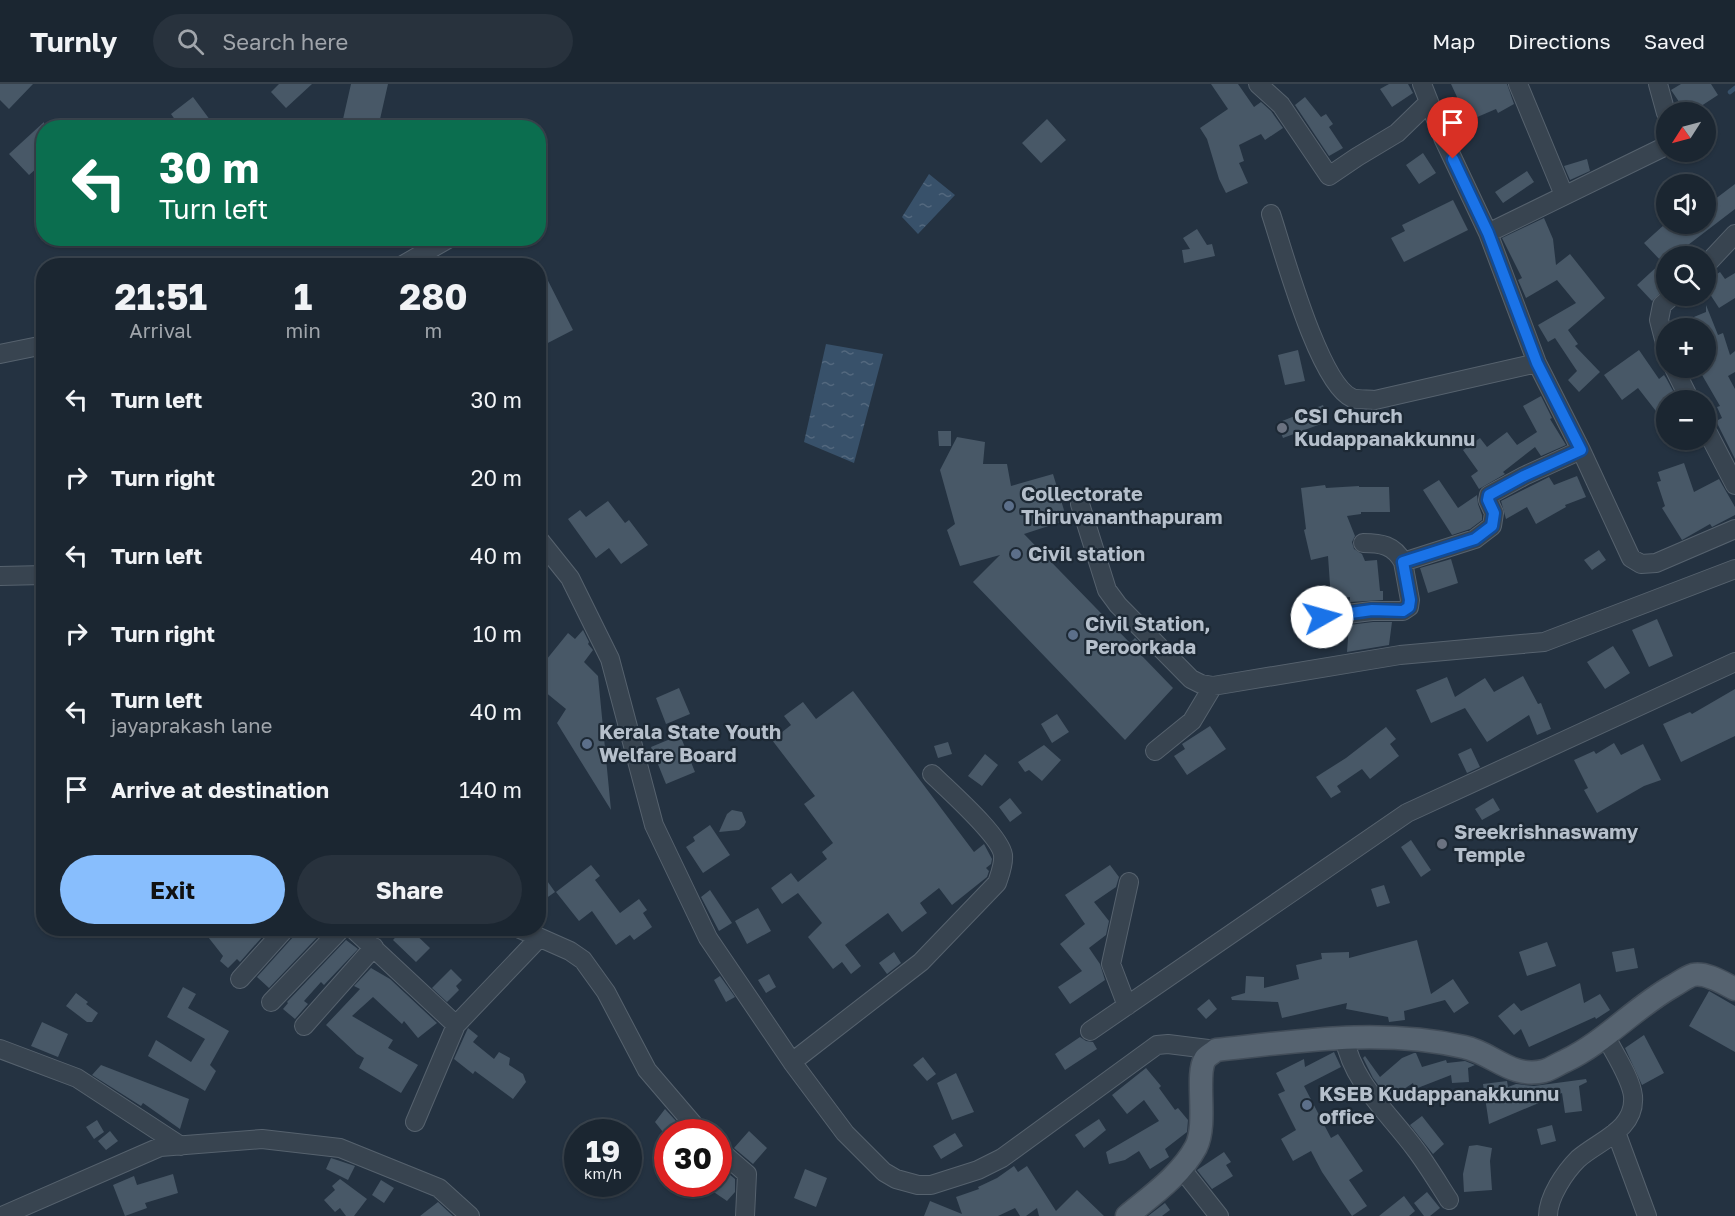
<!DOCTYPE html>
<meta charset="utf-8">
<style>
:root{--surface:#1b2631;--page:#28323d;--text:#f1f3f6;--muted:#a0a5ab;--line:#39434d;--accent:#88befd}
body{margin:0;font-family:"Golos Text",sans-serif;background:var(--page);color:var(--text);height:100vh;display:flex;flex-direction:column;font-size:22px;white-space:nowrap}
*{box-sizing:border-box;margin:0}
p{font-size:20px;color:var(--muted)}
.icon{flex:none;width:33px;height:33px;fill:none;stroke:currentColor;stroke-width:2;stroke-linecap:round;stroke-linejoin:round}
.map{position:relative;flex:1;overflow:hidden}
.side{position:absolute;left:36px;top:174px;width:510px;height:678px;display:flex;flex-direction:column;background:var(--surface);border-radius:24px;box-shadow:0 2px 4px #0004,0 0 0 2px var(--line)}
.side>*{flex:none}
.top-card{position:absolute;left:36px;top:36px;width:510px;height:126px;border-radius:24px;box-shadow:0 2px 4px #0004,0 0 0 2px var(--line);background:#0b6e4f;color:#fff;overflow:hidden}
.needle{width:39px;rotate:234deg}
.fabs{position:absolute;left:1656px;top:18px;display:grid;gap:12px}
.fabs a{display:grid;place-items:center;width:60px;height:60px;border-radius:50%;background:var(--surface);box-shadow:0 2px 4px #0004,0 0 0 2px var(--line);font-size:30px}
.speed{position:absolute;left:564px;top:1035px;display:flex;gap:12px;font-size:30px;font-weight:700;text-align:center}
.speed>*{display:grid;place-content:center;width:78px;height:78px;border-radius:50%;background:var(--surface);box-shadow:0 2px 4px #0004,0 0 0 2px var(--line);line-height:1}
.speed small{font-size:15px;font-weight:400}
.speed .limit{border:9px solid #d22;background:#fff;color:#111}
.pin{position:absolute;display:grid;place-items:center;width:51px;height:51px;color:#fff;margin:-62px -26px;border-radius:50% 50% 50% 0;rotate:-45deg;box-shadow:0 0 6px #0007}
.pin .icon{rotate:45deg}
.me{position:absolute;width:66px;margin:-33px;rotate:83deg;stroke-linejoin:round;filter:drop-shadow(0 0 4px #0008)}
.turn{display:flex;align-items:center;gap:21px;height:126px;padding:0 24px;font-size:27px}
.turn .icon{width:78px;height:78px;stroke-width:2.5}
.turn b{display:block;font-size:42px;line-height:51px}
.eta{display:flex;justify-content:space-evenly;align-items:center;height:102px;text-align:center}
.eta b{font-size:36px;font-weight:700;line-height:42px}
.cta{display:flex;gap:12px;margin-top:auto;padding:12px 24px}
.cta a{flex:1;height:69px;border-radius:36px;background:var(--accent);color:#111;font-size:24px;font-weight:700;line-height:69px;text-align:center}
.cta a+a{background:var(--page);color:var(--text)}
ul{padding:0;list-style:none}
li{display:flex;align-items:center;gap:18px;height:78px;padding:0 24px}
li div{flex:1}
li b{display:block;font-size:22px}
li em{font-style:normal}
header{display:flex;align-items:center;gap:36px;box-sizing:border-box;height:84px;padding:0 30px;background:var(--surface);border-bottom:2px solid var(--line)}
header strong{font-size:28px}
nav{display:flex;gap:33px;margin-inline-start:auto;font-size:21px}
.search{width:420px;height:54px;background:var(--page);display:flex;align-items:center;gap:15px;box-sizing:border-box;padding:0 21px;border-radius:33px;color:var(--muted);font-size:22px}
.map>svg:first-child{display:block}
.water{fill:url(#water-ripples)}
.lines{fill:none;stroke-linecap:round;stroke-linejoin:round}
.stream{stroke:#38516a;stroke-width:4.5}
.building{fill:#485867}
.minor-casing{stroke:#56626e;stroke-width:20}
.major-casing{stroke:#424d59;stroke-width:25}
.minor{stroke:#384450;stroke-width:18}
.major{stroke:#566370;stroke-width:22}
.route-casing{stroke:#114b97;stroke-width:15}
.route{stroke:#1a73e8;stroke-width:10}
.worship-dot{fill:#6b7280;stroke:#1d2935;stroke-width:2}
.service-dot{fill:#5c6f8a;stroke:#1d2935;stroke-width:2}
.labels{text-anchor:middle;stroke-width:4.5;stroke-linejoin:round;paint-order:stroke}
.poi-label{font-size:20px;font-weight:bold;fill:#b5bfcb;stroke:#1d2935;text-anchor:start}
</style>
<header>
<strong>Turnly</strong>
<div class="search"><svg class="icon" aria-label="search" viewBox="0 0 24 24"><circle cx="10" cy="10" r="6"/><path d="M15 15l6 6"/></svg>Search here</div>
<nav><a>Map</a><a>Directions</a><a>Saved</a></nav>
</header>
<div class="map">
<svg width="1735" height="1132" viewBox="0 0 1735 1132">
<defs>
<pattern id="water-ripples" width="26" height="14" patternUnits="userSpaceOnUse" patternTransform="scale(1.5)"><rect width="26" height="14" fill="#38516a"/><path d="M2 4q2-2 4 0t4 0M15 11q2-2 4 0t4 0" fill="none" stroke="#53687e"/></pattern>
</defs>
<rect width="100%" height="100%" fill="#243241"/>
<!-- water -->
<path class="water" d="M929,90L955,111L918,150L902,133Z
M826,260L883,270L854,379L804,358Z"/>
<g class="lines">
<!-- stream -->
<path class="stream" d="M1730,8L1735,4"/>
</g>
<!-- building -->
<path class="building" d="M0,0H33L9,25L0,16Z
M279,0H312L286,24L271,8Z
M351,0H388L378,44H341Z
M1211,0H1238L1254,23L1261,18L1271,27L1283,44L1265,56L1261,50L1239,61L1244,77L1239,79L1248,99L1226,109L1219,95L1207,55L1200,44L1228,25Z
M1389,0H1408L1413,9L1392,23L1380,5Z
M1451,0H1507L1514,20L1498,29L1496,25L1468,37Z
M1681,0H1711L1718,11L1692,28H1686L1671,6Z
M193,13L216,44H181L171,30Z
M1305,13L1321,33L1326,30L1333,40L1329,43L1343,64L1329,72L1295,21Z
M1047,35L1066,56L1041,79L1022,59Z
M44,38V78L29,91L9,70Z
M1423,69L1436,89L1419,100L1406,81Z
M1587,75L1590,87L1570,96L1564,82Z
M1527,87L1534,98L1503,119L1495,108Z
M1735,100V125L1688,161L1698,172H1666V203L1652,217L1637,201L1662,178L1644,159L1665,140H1706V122Z
M1453,116L1468,146L1404,178L1391,154L1405,147L1402,141Z
M1544,134L1553,155L1556,181L1570,170L1605,214L1568,246L1578,260L1575,262L1600,288L1579,308L1568,296L1577,287L1555,254L1548,258L1538,241L1576,219L1557,196L1526,214L1518,196L1522,194L1502,154Z
M1197,145L1207,161L1212,160L1215,172L1184,179L1182,166L1190,165L1183,154Z
M538,177L573,246L542,262L538,255Z
M1720,188L1725,195L1735,189V214L1719,224L1706,204V197Z
M1706,221L1718,251L1723,249L1730,271L1735,267V288L1728,292L1735,305V375L1716,337L1722,334L1717,323L1720,322L1698,284H1706V244H1673L1672,242L1706,228Z
M1298,266L1305,297L1285,301L1278,271Z
M1639,266L1659,295L1664,291L1666,294L1678,316H1666V340L1638,304L1622,316L1604,291Z
M1541,312L1552,334L1550,335L1566,361L1541,372L1535,363L1503,388L1505,390L1479,405L1471,392L1478,387L1463,366L1480,354L1487,363L1507,348L1517,361L1537,348L1523,322Z
M1323,321L1329,337L1283,354L1277,339Z
M938,347H951V362H939Z
M957,353L985,358L983,380H1007L1011,402L1053,390L1067,436L1024,450L1130,559L1135,554L1148,567L1142,572L1173,604L1125,656L973,498L1000,471L960,482L947,446L955,440L940,386Z
M1684,379L1694,408L1719,395L1735,423V431L1712,443L1710,440L1682,456L1662,424L1665,422L1657,398L1661,397L1658,388Z
M1577,392L1586,413L1565,421L1566,423L1536,440L1527,423L1506,435L1501,417L1549,393L1554,401Z
M1439,396L1458,424L1477,411L1478,420L1482,431V436L1470,445L1452,451L1423,406Z
M1325,401L1326,404L1359,402V403H1389L1390,428H1361V430L1347,432L1355,452L1352,458L1354,465L1362,470L1365,477L1377,476L1380,507H1383V516L1350,518V513L1331,515L1328,472L1311,476L1304,446L1306,445L1301,404Z
M608,417L625,439L629,436L648,461L621,480L609,464L596,474L568,435L580,426L586,433Z
M1599,466L1606,476L1592,486L1584,476Z
M1451,475L1458,499L1428,509L1420,484Z
M1657,535L1673,572L1649,583L1632,546Z
M1373,538H1392L1389,561L1347,568L1349,541Z
M583,546L589,558L588,560L593,566L584,578L598,592L611,726L557,639L566,625L544,607L547,603L538,596V586L568,549L575,555Z
M1613,562L1630,589L1605,605L1587,578Z
M1523,592L1538,620L1541,619L1551,645L1537,651L1529,631L1487,658L1465,624L1431,639L1416,606L1447,593L1455,613L1485,594L1494,608Z
M679,604L690,630L666,640L656,614Z
M1735,605V652L1681,678L1663,640L1690,628L1692,630Z
M853,607L974,768L984,760L992,775L991,780L986,784L989,787L987,793L952,821L939,804L920,819L927,829L902,848L888,829L845,861L861,882L851,890L842,878L833,885L808,853L822,839L798,809L782,820L771,804L791,789L798,798L827,775L822,768L833,759L804,720L815,712L772,656L791,641L784,632L803,618L816,635Z
M1057,630L1069,648L1052,659L1041,640Z
M1210,642L1226,665L1187,691L1174,672L1185,665L1182,660Z
M1386,643L1396,655L1390,660L1399,672L1370,695L1362,685L1337,702L1341,708L1331,714L1316,693L1346,674Z
M680,651L695,688L666,700L651,663Z
M948,658L952,670L938,674L934,662Z
M1614,659L1621,671L1643,660L1661,696L1644,702L1597,729L1584,706L1588,704L1574,676L1594,667L1596,670Z
M1044,661L1061,676L1042,697L1029,686L1025,688L1018,678Z
M1471,664L1480,683L1467,689L1458,670Z
M985,670L998,681L982,702L968,692Z
M1010,714L1022,729L1010,738L999,723Z
M1493,714L1500,726L1482,736L1475,725Z
M732,726L742,728L746,738L744,742L739,746L719,748L727,730Z
M710,741L730,771L703,789L686,763L695,757L693,753Z
M1411,756L1431,786L1421,793L1401,763Z
M591,781L600,792L595,796L620,829L639,815L647,826L643,829L652,843L634,856L630,851L616,861L592,827L579,837L556,808Z
M1110,781L1119,793L1116,803L1094,818L1109,837L1106,851L1089,864L1100,880L1105,896L1070,920L1058,903L1082,887L1060,860L1085,840L1065,811Z
M538,784L555,808L538,820Z
M1384,801L1390,819L1377,823L1371,805Z
M710,806L732,839L719,847L701,813Z
M758,824L771,847L747,860L735,837Z
M201,844H228L236,854L244,844H270L240,878L237,875L228,884L220,877L223,872Z
M297,844H326L269,904L257,893L294,852Z
M404,844H409L430,864L416,878L393,856Z
M346,856L358,865L324,901L321,898L304,917L308,920L295,935L283,925L288,919L287,918Z
M1417,856L1431,910L1453,895L1469,919L1454,929L1445,916L1404,927L1405,936L1389,938L1388,933L1346,925L1347,919L1282,934L1278,918L1232,916L1231,913L1245,909L1246,892L1264,893V904L1299,895L1296,881L1322,875L1321,869L1349,868V874Z
M1547,858L1556,882L1527,892L1519,868Z
M1634,864L1638,884L1616,888L1612,868Z
M894,868L901,879L887,890L879,879Z
M371,884L390,895L437,939L418,954L404,937L402,940L373,913L352,932L393,956L388,964L418,981L401,1009L359,984L364,974L357,970L326,941L360,905L354,902Z
M451,885L462,896L456,902L459,906L447,918L432,904Z
M769,890L776,903L766,909L758,896Z
M720,892L735,913L726,918L714,896Z
M1580,899L1584,919L1600,910L1610,926L1596,935L1595,933L1529,963L1521,945L1514,951L1498,932L1514,919L1521,927Z
M183,903L196,910L188,924L229,947L210,981L216,987L205,1007L148,972L156,956L191,978L205,955L167,933Z
M1709,907L1735,922V968L1689,942Z
M76,909L88,918L86,920L98,929L92,938H87L66,922Z
M1209,915L1217,925L1206,935L1197,925Z
M42,938L68,950L58,973L31,962Z
M468,944L478,952L473,958L494,975L499,968L510,974L509,981L523,990L526,998L513,1015L475,987L473,990L454,975Z
M1644,951L1664,989L1642,1001L1625,964Z
M1080,953L1086,957L1093,958L1097,965L1065,986L1055,970Z
M1334,968L1341,983L1304,1002L1331,1054L1338,1050L1363,1087L1349,1096L1367,1122L1352,1132L1322,1088L1311,1067L1293,1077L1281,1055L1296,1046L1278,1010L1285,1007L1276,989L1304,975L1305,983Z
M1414,969H1416L1422,983L1446,976L1447,979L1465,977L1475,981L1468,984L1469,998L1452,999L1451,991L1415,1005L1413,999L1389,1015L1373,994L1363,974L1365,972L1380,993L1402,974Z
M923,973L936,990L927,997L913,981Z
M101,981L189,1015L180,1045L143,1019L141,1022L92,991Z
M1146,984L1161,1002L1159,1004L1175,1026L1178,1024L1188,1036L1187,1048L1165,1065L1169,1073L1150,1085L1139,1067L1125,1076L1109,1080L1106,1068L1159,1037L1144,1016L1127,1030L1112,1011Z
M956,989L974,1028L952,1036L937,999Z
M1586,995L1587,998L1579,1002L1582,1027L1565,1029L1562,1009L1489,1040L1483,1000L1507,997L1508,1003L1516,1000L1534,1002Z
M665,1025L686,1048H663L655,1038Z
M1422,1032L1444,1060L1433,1070L1410,1041Z
M1099,1035L1106,1046L1084,1064L1075,1051Z
M97,1036L104,1048L94,1055L86,1043Z
M1552,1041L1556,1057L1541,1061L1537,1045Z
M110,1047L118,1057L106,1066L98,1057Z
M749,1047L767,1064L753,1080L734,1064Z
M955,1049L963,1062L941,1075L933,1062Z
M668,1060V1096L654,1077Z
M1477,1061L1492,1064L1490,1077L1492,1106L1464,1108L1463,1090L1469,1062Z
M1224,1068L1231,1078L1226,1081L1233,1092L1212,1105L1197,1086Z
M331,1074L355,1082L348,1096L326,1085Z
M718,1081L735,1095V1108L727,1117L702,1100H718Z
M1014,1082L1018,1088L1027,1082L1056,1127L1077,1106L1104,1132H1039L1037,1124L1026,1132H1020L1015,1124L998,1132H924L930,1117L962,1130L956,1113L979,1105L978,1103L997,1094Z
M805,1085L827,1094L816,1123L794,1114Z
M173,1090L178,1109L145,1119L147,1124L125,1132L113,1101L134,1092L137,1101Z
M340,1095L367,1115L354,1132H346L340,1124L335,1128L324,1116L335,1106L332,1102Z
M381,1096L394,1104L384,1119L372,1111Z
M1427,1108L1440,1124L1430,1132H1424L1414,1119Z
M1404,1112L1415,1127L1409,1132H1379Z
M438,1118L453,1132H420Z
M1165,1119L1170,1126L1162,1132H1148Z"/>
<g class="lines">
<defs>
<path id="minor" d="M1258,0L1281,21L1329,92L1357,73L1397,49L1429,18
M1422,0L1444,56L1488,149L1537,279L1581,366L1631,474L1641,480L1656,479L1735,445
M1518,0L1564,111
M1658,0L1666,29
M1271,130C1283,166 1319,300 1352,314C1359,316 1369,315 1375,316L1537,279
M1488,149L1666,62
M1706,181L1735,150
M401,182L448,155
M1666,263L1659,236L1662,221L1672,212
M0,270L44,261
M1674,284L1690,316
M1706,345L1735,401
M1080,420L1107,506L1118,521L1191,595L1201,600L1213,602L1400,571L1544,558L1735,485
M538,454L570,494L610,575L654,741L708,854L792,978L845,1049L884,1088L896,1095L918,1101H931L978,1086L1002,1074L1157,961L1168,960L1216,966
M1363,459C1381,459 1394,461 1403,478L1475,455L1492,442L1494,429L1488,416L1489,411L1524,392L1581,366
M0,492L44,491
M1322,533L1372,527H1403L1409,523L1410,516L1403,478
M1155,667L1192,637L1213,602
M352,844L456,941
M518,844L570,867L583,876L606,908L647,986L700,1048
M240,895L286,844
M271,918L342,844
M1127,922L1111,880L1129,798
M304,942L374,863
M1090,947L1407,729L1735,578
M1344,953C1353,1000 1389,1029 1416,1066C1428,1082 1438,1099 1449,1116
M0,965L77,994L181,1062
M792,978L921,878L997,799C1000,790 1004,781 1003,771C1000,751 948,706 932,690
M415,1038L456,941L539,854
M1616,1048L1647,1132
M718,1065L747,1090L745,1132
M1181,1084L1219,1132
M2,1132L160,1063L262,1055L340,1064L439,1104L470,1132
M1548,1132C1548,1113 1565,1088 1578,1075C1598,1057 1636,1046 1633,1012C1631,994 1614,969 1606,953"/>
<path id="major" d="M1127,1132C1151,1112 1181,1091 1196,1063C1208,1039 1195,991 1205,975C1207,972 1213,969 1216,966C1299,957 1381,944 1464,963C1493,969 1511,995 1544,987C1551,985 1558,980 1565,977C1605,958 1634,924 1673,902C1679,899 1686,893 1693,891C1706,888 1723,899 1735,905"/>
</defs>
<!-- minor casing -->
<use href="#minor" class="minor-casing"/>
<!-- major casing -->
<use href="#major" class="major-casing"/>
<!-- minor -->
<use href="#minor" class="minor"/>
<!-- major -->
<use href="#major" class="major"/>
</g>
<g class="lines">
<defs>
<path id="route" d="M1322,533L1372,526L1403,527L1409,523L1410,516L1403,478L1475,455L1492,442L1494,429L1488,416L1489,411L1524,392L1581,366L1537,279L1488,149L1453,75"/>
</defs>
<!-- route casing -->
<use href="#route" class="route-casing"/>
<!-- route -->
<use href="#route" class="route"/>
</g>
<!-- markers -->
<g class="worship-dot">
<circle cx="1282" cy="344" r="6"/>
<circle cx="1442" cy="760" r="6"/>
</g>
<g class="service-dot">
<circle cx="1009" cy="422" r="6"/>
<circle cx="1016" cy="470" r="6"/>
<circle cx="1073" cy="551" r="6"/>
<circle cx="587" cy="660" r="6"/>
<circle cx="1307" cy="1021" r="6"/>
</g>
<g class="labels">
<!-- poi labels -->
<g class="poi-label">
<text x="1294" y="339">CSI Church<tspan x="1294" dy="23">Kudappanakkunnu</tspan></text>
<text x="1021" y="417">Collectorate<tspan x="1021" dy="23">Thiruvananthapuram</tspan></text>
<text x="1028" y="477">Civil station</text>
<text x="1085" y="547">Civil Station,<tspan x="1085" dy="23">Peroorkada</tspan></text>
<text x="599" y="655">Kerala State Youth<tspan x="599" dy="23">Welfare Board</tspan></text>
<text x="1454" y="755">Sreekrishnaswamy<tspan x="1454" dy="23">Temple</tspan></text>
<text x="1319" y="1017">KSEB Kudappanakkunnu<tspan x="1319" dy="23">office</tspan></text>
</g>
</g>
</svg>
<div class="fabs">
<a><svg class="needle" viewBox="-14 -14 28 28"><path d="M0-13l5 13h-10z" fill="#e53935"/><path d="M0 13l5-13h-10z" fill="#a0a5ab"/></svg></a>
<a><svg class="icon" aria-label="sound" viewBox="0 0 24 24"><path d="M4 9h4l5-4v14l-5-4H4zM17 9q2 3 0 6"/></svg></a>
<a><svg class="icon" aria-label="search" viewBox="0 0 24 24"><circle cx="10" cy="10" r="6"/><path d="M15 15l6 6"/></svg></a>
<a>+</a>
<a>−</a>
</div>
<div class="speed"><div>19<small>km/h</small></div><div class="limit">30</div></div>
<div class="pin" style="left:1453px;top:75px;background:#d93025"><svg class="icon" aria-label="arrive" viewBox="0 0 24 24"><path d="M6 21V4h12l-3 4 3 4H6"/></svg></div>
<svg class="me" style="left:1322px;top:533px" viewBox="-20 -20 40 40"><circle r="19" fill="#fff"/><path d="M0-13L10 11 0 6-10 11z" fill="#1a73e8"/></svg>
<div class="top-card">
<div class="turn"><svg class="icon" aria-label="left" viewBox="0 0 24 24"><path d="M17 20v-9H6M10 6l-5 5 5 5"/></svg><div><b>30 m</b>Turn left</div></div>
</div>
<section class="side">
<div class="eta">
<div><b>21:51</b><p>Arrival</p></div>
<div><b>1</b><p>min</p></div>
<div><b>280</b><p>m</p></div>
</div>
<ul>
<li><svg class="icon" aria-label="left" viewBox="0 0 24 24"><path d="M17 20v-9H6M10 6l-5 5 5 5"/></svg><div><b>Turn left</b></div><em>30 m</em></li>
<li><svg class="icon" aria-label="right" viewBox="0 0 24 24"><path d="M7 20v-9h11M14 6l5 5-5 5"/></svg><div><b>Turn right</b></div><em>20 m</em></li>
<li><svg class="icon" aria-label="left" viewBox="0 0 24 24"><path d="M17 20v-9H6M10 6l-5 5 5 5"/></svg><div><b>Turn left</b></div><em>40 m</em></li>
<li><svg class="icon" aria-label="right" viewBox="0 0 24 24"><path d="M7 20v-9h11M14 6l5 5-5 5"/></svg><div><b>Turn right</b></div><em>10 m</em></li>
<li><svg class="icon" aria-label="left" viewBox="0 0 24 24"><path d="M17 20v-9H6M10 6l-5 5 5 5"/></svg><div><b>Turn left</b><p>jayaprakash lane</p></div><em>40 m</em></li>
<li><svg class="icon" aria-label="arrive" viewBox="0 0 24 24"><path d="M6 21V4h12l-3 4 3 4H6"/></svg><div><b>Arrive at destination</b></div><em>140 m</em></li>
</ul>
<div class="cta"><a>Exit</a><a>Share</a></div>
</section>
</div>
